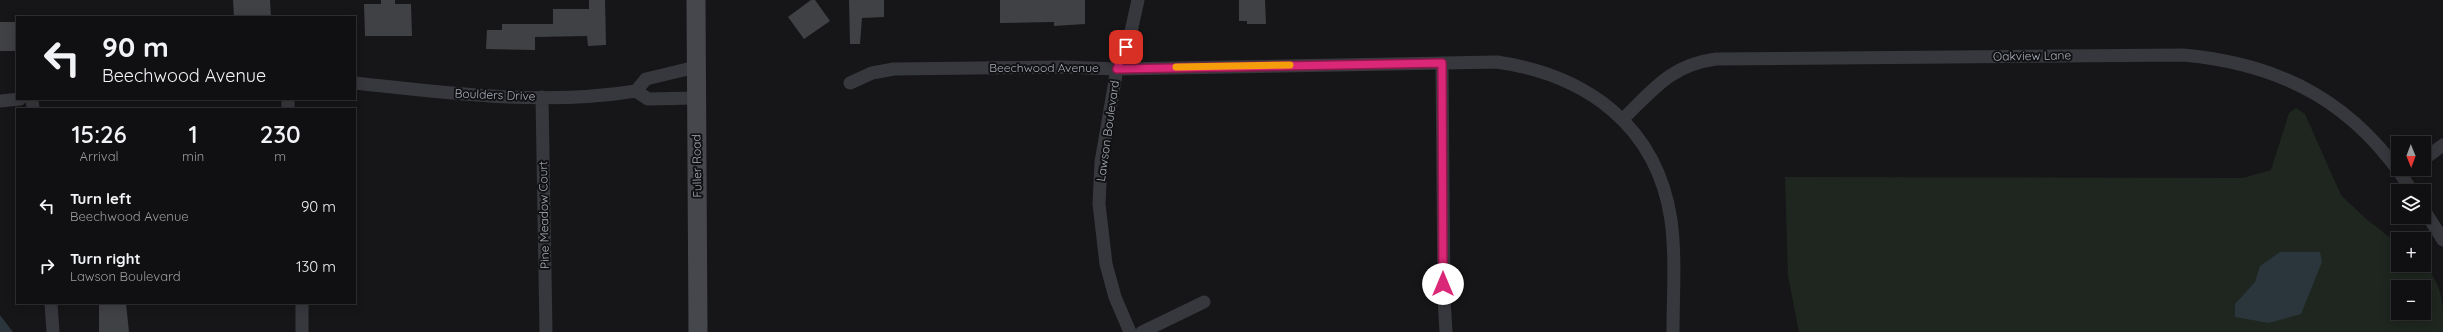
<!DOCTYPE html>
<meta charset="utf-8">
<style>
:root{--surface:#101012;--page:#19191b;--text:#f1f3f6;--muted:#9c9d9f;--line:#303032}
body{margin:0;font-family:Quicksand,sans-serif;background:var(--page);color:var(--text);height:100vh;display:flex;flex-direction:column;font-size:15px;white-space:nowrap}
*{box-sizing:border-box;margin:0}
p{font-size:13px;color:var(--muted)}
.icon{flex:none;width:22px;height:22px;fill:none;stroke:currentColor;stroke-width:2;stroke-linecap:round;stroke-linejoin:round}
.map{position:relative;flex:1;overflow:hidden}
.details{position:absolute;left:16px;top:108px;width:340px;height:196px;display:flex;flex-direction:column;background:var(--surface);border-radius:0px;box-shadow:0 2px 10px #0003,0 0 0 1px var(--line)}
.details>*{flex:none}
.banner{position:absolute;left:16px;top:16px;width:340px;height:84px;border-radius:0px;box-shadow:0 2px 10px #0003,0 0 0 1px var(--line);background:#101012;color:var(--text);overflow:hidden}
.needle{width:26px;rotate:179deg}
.buttons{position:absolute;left:2391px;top:136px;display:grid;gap:8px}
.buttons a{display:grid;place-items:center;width:40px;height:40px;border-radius:0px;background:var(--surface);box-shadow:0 2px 10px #0003,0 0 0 1px var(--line);font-size:20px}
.pin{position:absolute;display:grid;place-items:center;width:34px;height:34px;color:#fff;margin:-17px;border-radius:8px;box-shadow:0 2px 6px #0006}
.me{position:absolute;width:44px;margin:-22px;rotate:0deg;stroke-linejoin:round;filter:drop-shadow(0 0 3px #0008)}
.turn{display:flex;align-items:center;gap:14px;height:84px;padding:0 20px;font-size:18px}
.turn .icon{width:52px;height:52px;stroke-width:2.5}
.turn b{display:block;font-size:28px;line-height:34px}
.eta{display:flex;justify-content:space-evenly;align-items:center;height:68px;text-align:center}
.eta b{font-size:24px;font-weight:600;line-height:28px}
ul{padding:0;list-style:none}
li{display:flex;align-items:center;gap:12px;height:60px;padding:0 20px}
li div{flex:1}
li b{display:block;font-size:15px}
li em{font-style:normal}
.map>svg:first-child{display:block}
.green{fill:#1e261f;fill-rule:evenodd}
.water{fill:#2b353c}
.building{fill:#404145}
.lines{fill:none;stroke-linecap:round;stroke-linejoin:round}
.street{stroke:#37383d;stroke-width:13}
.secondary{stroke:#45474d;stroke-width:19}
.route-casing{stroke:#8e194d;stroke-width:10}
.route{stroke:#db2777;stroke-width:7}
.slow{stroke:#f59e0b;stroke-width:7}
.labels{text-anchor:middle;stroke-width:4;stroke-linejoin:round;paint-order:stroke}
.street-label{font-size:12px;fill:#a7adb8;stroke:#111113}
</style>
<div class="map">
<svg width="2443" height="332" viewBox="0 0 2443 332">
<rect width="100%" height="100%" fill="#161618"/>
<!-- green -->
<path class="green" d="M2296,108L2305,114L2341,195L2365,218L2398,244V265H2424V261C2443,292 2443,295 2443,332H1799L1788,276L1785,177L2243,178L2271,170L2289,113ZM2398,287H2424V313H2398Z"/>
<!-- water -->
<path class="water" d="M2280,252H2320L2322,262L2301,314L2269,323L2235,317V304L2255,282L2260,266Z
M0,315L13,332H0Z"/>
<!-- building -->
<path class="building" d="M233,0H270L271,17H234Z
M381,0H395V4H411L412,36H365L364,4H381Z
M589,0H605L606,45L588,46L587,36L535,37V50L486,49L487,30H502V24H553V9H589Z
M811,0H815L830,21L804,39L788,17Z
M849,0H884V17L862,18L860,44H850Z
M1000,0H1085V24L1054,26V22L1000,23Z
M1239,0H1265L1266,24H1247V21H1239Z
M0,22H17V51H0Z
M99,303H126L129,332H99Z"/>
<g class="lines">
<!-- street -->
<path class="street" d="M1442,63L1444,299L1446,332
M355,83C448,93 543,106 636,91L646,79L696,67
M850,83L872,73L894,69L1063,67L1117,69L1497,62C1587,75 1657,126 1671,220C1676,257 1673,295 1673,332
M636,91L648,99L696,98
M542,97L546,332
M32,99L33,109
M288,99V109
M0,101L20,99
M1623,119C1654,89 1671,65 1716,59L2183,55C2284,64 2357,104 2412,191
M2424,159L2443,145
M2424,210L2443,240
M51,303L53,332
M302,303V332
M1130,332L1115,297L1106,264L1099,204L1101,162L1117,69L1130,36L1138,0
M1142,332L1204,302"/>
<!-- secondary -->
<path class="secondary" d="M696,0L698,332"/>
</g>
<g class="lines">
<defs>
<path id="route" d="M1126,47L1117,69L1442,63L1443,284"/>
</defs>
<!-- route casing -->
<use href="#route" class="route-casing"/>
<!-- route -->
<use href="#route" class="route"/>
<!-- slow -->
<path class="slow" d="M1176,67L1290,65"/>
</g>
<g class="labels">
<!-- street labels -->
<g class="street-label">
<text transform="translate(2032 56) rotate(-1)" y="4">Oakview Lane</text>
<text x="1044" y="72">Beechwood Avenue</text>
<text transform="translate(495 95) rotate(2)" y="4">Boulders Drive</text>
<text transform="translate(1108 131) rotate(-82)" y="4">Lawson Boulevard</text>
<text transform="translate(697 166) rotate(-91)" y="4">Fuller Road</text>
<text transform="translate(544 215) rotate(-91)" y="4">Pine Meadow Court</text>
</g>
</g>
</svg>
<div class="buttons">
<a><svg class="needle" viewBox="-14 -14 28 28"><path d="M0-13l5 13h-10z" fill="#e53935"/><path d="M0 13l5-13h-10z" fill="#9c9d9f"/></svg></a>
<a><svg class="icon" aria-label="layers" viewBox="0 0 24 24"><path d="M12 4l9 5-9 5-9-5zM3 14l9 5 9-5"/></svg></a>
<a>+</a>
<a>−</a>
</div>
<div class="pin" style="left:1126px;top:47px;background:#d93025"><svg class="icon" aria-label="arrive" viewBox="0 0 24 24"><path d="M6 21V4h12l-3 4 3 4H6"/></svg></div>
<svg class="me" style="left:1443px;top:284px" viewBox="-20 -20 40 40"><circle r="19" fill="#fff"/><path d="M0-13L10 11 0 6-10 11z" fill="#db2777"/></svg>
<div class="banner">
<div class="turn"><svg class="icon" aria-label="left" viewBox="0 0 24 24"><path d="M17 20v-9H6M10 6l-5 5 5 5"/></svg><div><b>90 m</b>Beechwood Avenue</div></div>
</div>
<section class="details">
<div class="eta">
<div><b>15:26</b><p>Arrival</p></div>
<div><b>1</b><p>min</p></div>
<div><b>230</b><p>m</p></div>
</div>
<ul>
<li><svg class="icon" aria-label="left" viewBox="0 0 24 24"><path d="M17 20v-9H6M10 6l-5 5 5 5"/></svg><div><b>Turn left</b><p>Beechwood Avenue</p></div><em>90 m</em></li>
<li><svg class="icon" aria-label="right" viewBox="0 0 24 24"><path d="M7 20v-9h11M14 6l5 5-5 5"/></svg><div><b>Turn right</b><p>Lawson Boulevard</p></div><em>130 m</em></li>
</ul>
</section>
</div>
